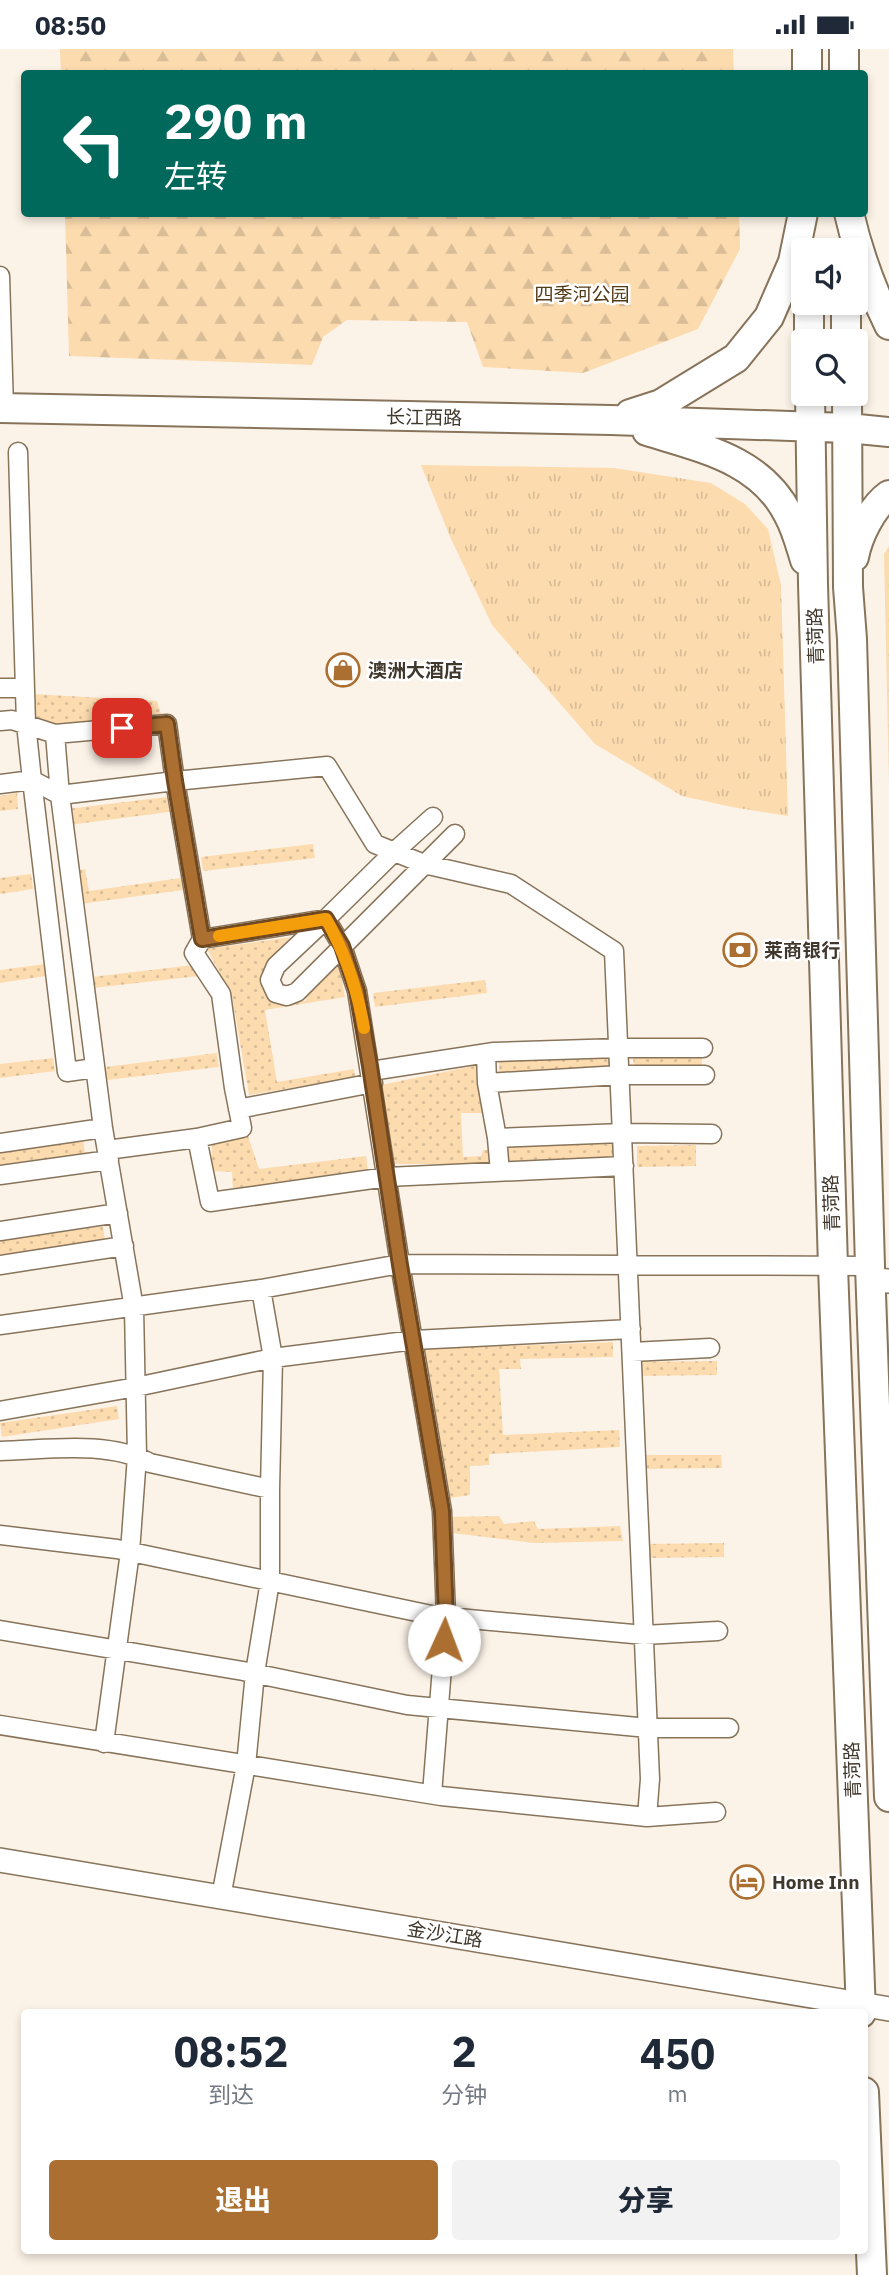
<!DOCTYPE html>
<html lang="zh">
<meta charset="utf-8">
<style>
:root{--surface:#fff;--page:#f2f2f3;--text:#1f2937;--muted:#747a83;--accent:#ab6f32}
body{margin:0;font-family:"IBM Plex Sans","Noto Sans SC",sans-serif;background:var(--page);color:var(--text);height:100vh;display:flex;flex-direction:column;font-size:26px;white-space:nowrap}
*{box-sizing:border-box;margin:0}
p{font-size:23px;color:var(--muted)}
.icon{flex:none;width:38px;height:38px;fill:none;stroke:currentColor;stroke-width:2;stroke-linecap:round;stroke-linejoin:round}
.map{position:relative;flex:1;overflow:hidden}
.panel{position:absolute;left:21px;top:1960px;width:847px;height:245px;display:flex;flex-direction:column;background:var(--surface);border-radius:7px;box-shadow:0 4px 10px #0003}
.panel>*{flex:none}
.top-card{position:absolute;left:21px;top:21px;width:847px;height:147px;border-radius:7px;box-shadow:0 4px 10px #0003;background:#00695c;color:#fff;overflow:hidden}
.controls{position:absolute;left:791px;top:189px;display:grid;gap:14px}
.controls a{display:grid;place-items:center;width:77px;height:77px;border-radius:7px;background:var(--surface);box-shadow:0 4px 10px #0003;font-size:35px}
.pin{position:absolute;display:grid;place-items:center;width:60px;height:60px;color:#fff;margin:-30px;border-radius:14px;box-shadow:0 4px 10px #0006}
.me{position:absolute;width:77px;margin:-38px;rotate:2deg;stroke-linejoin:round;filter:drop-shadow(0 0 5px #0008)}
.turn{display:flex;align-items:center;gap:24px;height:147px;padding:0 28px;font-size:32px}
.turn .icon{width:91px;height:91px;stroke-width:2.5}
.turn b{display:block;font-size:49px;line-height:60px}
.eta{display:flex;justify-content:space-evenly;align-items:center;height:119px;text-align:center}
.eta b{font-size:42px;font-weight:800;line-height:49px}
.action{display:flex;gap:14px;margin-top:auto;padding:14px 28px}
.action a{flex:1;height:80px;border-radius:7px;background:var(--accent);color:#fff;font-size:28px;font-weight:800;line-height:80px;text-align:center}
.action a+a{background:var(--page);color:var(--text)}
.status{display:flex;justify-content:space-between;align-items:center;height:49px;padding:0 35px;background:var(--surface);direction:ltr}
.status svg{height:19px;fill:currentColor}
.map>svg:first-child{display:block}
.grass{fill:url(#grass-tufts)}
.forest{fill:url(#forest-firs)}
.garden{fill:url(#garden-dots)}
.lines{fill:none;stroke-linecap:round;stroke-linejoin:round}
.minor-casing{stroke:#87745b;stroke-width:21}
.tertiary-casing{stroke:#87745b;stroke-width:26}
.primary-casing{stroke:#87745b;stroke-width:32}
.minor{stroke:#fff;stroke-width:18}
.tertiary{stroke:#fff;stroke-width:23}
.primary{stroke:#fff;stroke-width:28}
.route-casing{stroke:#6f4820;stroke-width:18}
.route{stroke:#ab6f32;stroke-width:12}
.slow{stroke:#f59e0b;stroke-width:12}
.labels{text-anchor:middle;stroke-width:5;stroke-linejoin:round;paint-order:stroke}
.park-label{font-size:19px;fill:#523a16;stroke:#fff}
.street-label{font-size:19px;fill:#40382d;stroke:#fff}
.poi-label{font-size:19px;font-weight:bold;fill:#40382d;stroke:#fff;text-anchor:start}
</style>
<div class="status"><b>08:50</b><svg viewBox="0 0 49 12"><path d="M0 12V9h3v3zM5 12V6h3v6zM10 12V3h3v9zM15 12V0h3v12zM26 1h20v11H26zM47 4h2v5h-2z"/></svg></div>
<div class="map">
<svg width="889" height="2226" viewBox="0 0 889 2226">
<defs>
<pattern id="grass-tufts" width="24" height="20" patternUnits="userSpaceOnUse" patternTransform="scale(1.75)"><rect width="24" height="20" fill="#fcdbaf"/><path d="M3 7l-1-3M5 7V3M7 7l1-3M15 17l-1-3M17 17v-4M19 17l1-3" fill="none" stroke="#d9bd97"/></pattern>
<pattern id="forest-firs" width="22" height="20" patternUnits="userSpaceOnUse" patternTransform="scale(1.75)"><rect width="22" height="20" fill="#fcdbaf"/><path d="M5 1l3.5 6h-7zM16 11l3.5 6h-7z" fill="#d9bd97"/></pattern>
<pattern id="garden-dots" width="8" height="8" patternUnits="userSpaceOnUse" patternTransform="scale(1.75)"><rect width="8" height="8" fill="#fcdbaf"/><path d="M2 2h.1M6 6h.1" fill="none" stroke="#d9bd97" stroke-width="1.8" stroke-linecap="round"/></pattern>
</defs>
<rect width="100%" height="100%" fill="#fcf3e8"/>
<!-- grass -->
<path class="grass" d="M421,416L614,419L711,434L745,455L768,480L781,536L788,767L732,758L682,747L595,695L492,576L451,490Z"/>
<!-- forest -->
<path class="forest" d="M60,0H733L734,24H61Z
M65,165H739L740,200L698,280L583,324L483,318L467,273L347,271L323,288L312,316L69,307Z
M889,497V737L884,505Z"/>
<!-- garden -->
<path class="garden" d="M32,645L157,652L162,668L63,678L32,667Z
M17,744L18,760L0,762V747Z
M175,747L176,762L69,776L67,760Z
M313,795L315,809L203,822L201,808Z
M85,820L89,842L181,829L183,841L80,855L75,822Z
M31,825L33,840L0,845V829Z
M291,888C266,913 251,922 275,954L305,952L309,945L339,915L345,948L265,961L277,1033L354,1020L355,1028L249,1046L232,947L207,900Z
M45,915L46,927L0,934V921Z
M193,916L199,927L93,939L92,928Z
M485,931L487,944L375,958L373,944Z
M217,1004L219,1018L107,1031L105,1018Z
M702,1005V1019L634,1022L633,1007Z
M612,1006V1019L499,1025V1012Z
M53,1009L55,1022L0,1029V1015Z
M478,1016L482,1064H461L463,1108L481,1107L483,1101H491L492,1115H395L381,1036Z
M248,1087L259,1120L366,1107L368,1122L261,1136L233,1141L232,1123L212,1122V1092Z
M83,1091L85,1104L0,1116V1103Z
M619,1094V1108L506,1112V1098Z
M696,1096V1117L637,1118V1097Z
M103,1177L105,1193L0,1208V1192Z
M613,1293V1308L520,1310L521,1320H499L503,1386L619,1381L620,1398L489,1405V1416L470,1417V1446L450,1449L424,1300Z
M717,1312V1326L640,1327V1313Z
M117,1357L119,1370L2,1388L0,1374Z
M644,1406H721L722,1419L644,1420Z
M499,1467L504,1475L534,1472L538,1480L620,1477L623,1492L534,1494L452,1484L449,1468Z
M724,1494V1508L646,1509V1495Z"/>
<g class="lines">
<defs>
<path id="minor" d="M0,227L4,359
M0,639H24
M0,672L12,671L55,685L167,675L175,732L327,717L375,795L424,815L511,835L614,902L650,1730L647,1768
M55,685L60,746L175,732L202,890L326,870L394,803L433,768
M0,735L32,731L26,675L18,403
M486,1004L487,1034L620,1026H705
M95,1019L67,1023L32,731L60,746L103,1079L134,1259L137,1407L130,1503L104,1694
M371,1022L494,1003L619,999H703
M487,1034L497,1089L622,1084L712,1085
M238,1060L373,1034
M197,1089L210,1153L387,1128L624,1117
M497,1089L500,1123
M0,1094L103,1079
M107,1101L197,1089L242,1079L234,1039L221,945L194,904L202,890
M0,1126L109,1111
M0,1182L118,1164
M0,1216L124,1197
M261,1240L273,1309L270,1440
M0,1276L261,1240L400,1215L870,1217
M632,1303L710,1299
M0,1362L136,1338L273,1309L414,1291L631,1280
M0,1402C48,1401 107,1391 150,1414L270,1440V1532L255,1624L246,1716L221,1848
M0,1486L117,1500L436,1567L644,1586L718,1582
M0,1581L243,1622L407,1656L648,1679H729
M0,1676L441,1747L647,1768L716,1763
M432,1745L446,1568L442,1462L400,1215L357,942L342,897L326,870L276,917L270,931L276,944L287,947L297,943L455,785"/>
<path id="tertiary" d="M871,1231L889,1232
M0,1811L889,1960"/>
<path id="primary" d="M807,0V24
M844,0V24
M849,164C858,203 872,241 889,276
M809,254V292
M846,254V292
M810,345L813,535L833,1218L861,1964
M847,345L848,538L852,590L870,1217L889,1748
M0,359L611,371L848,379L889,383
M630,365L661,355L736,309L769,268L793,213L803,164
M647,382C701,399 760,410 788,465C796,479 800,495 805,511
M854,508C858,487 872,458 889,446
M864,2043L872,2226"/>
</defs>
<!-- minor casing -->
<use href="#minor" class="minor-casing"/>
<!-- tertiary casing -->
<use href="#tertiary" class="tertiary-casing"/>
<!-- primary casing -->
<use href="#primary" class="primary-casing"/>
<!-- minor -->
<use href="#minor" class="minor"/>
<!-- tertiary -->
<use href="#tertiary" class="tertiary"/>
<!-- primary -->
<use href="#primary" class="primary"/>
</g>
<g class="lines">
<defs>
<path id="route" d="M122,679L167,675L175,732L202,890L326,870L342,897L357,942L370,1017L400,1216L442,1462L446,1568L444,1591"/>
</defs>
<!-- route casing -->
<use href="#route" class="route-casing"/>
<!-- route -->
<use href="#route" class="route"/>
<!-- slow -->
<path class="slow" d="M219,887L326,870C346,905 357,939 364,979"/>
</g>
<!-- icons -->
<defs>
<symbol id="shop-ring" viewBox="-11 -11 22 22"><circle r="9.5" fill="#fff" stroke="#ab6f32" stroke-width="1.5"/><path d="M-5-2.5h2.3a2.7 3.5 0 0 1 5.4 0H5L5.5 6h-11ZM-1.5-2.5h3a1.5 2.3 0 0 0-3 0Z" fill="#ab6f32"/></symbol>
<symbol id="bank-ring" viewBox="-11 -11 22 22"><circle r="9.5" fill="#fff" stroke="#ab6f32" stroke-width="1.5"/><path d="M-6-4H6V4H-6ZM0-2.3a2.3 2.3 0 1 0 0 4.6a2.3 2.3 0 1 0 0-4.6Z" fill="#ab6f32"/></symbol>
<symbol id="hotel-ring" viewBox="-11 -11 22 22"><circle r="9.5" fill="#fff" stroke="#ab6f32" stroke-width="1.5"/><path d="M-6-4.5h1.5V1H6V5H4.5V3h-9V5H-6ZM-4 0a1.8 1.8 0 1 1 3.6 0ZM.5 0V-2.5h3Q6-2.5 6 0Z" fill="#ab6f32"/></symbol>
</defs>
<g fill-rule="evenodd">
<use href="#shop-ring" x="324" y="602" width="38" height="38"/>
<use href="#bank-ring" x="721" y="882" width="38" height="38"/>
<use href="#hotel-ring" x="728" y="1814" width="38" height="38"/>
</g>
<g class="labels">
<!-- park labels -->
<g class="park-label">
<text x="582" y="252">四季河公园</text>
</g>
<!-- street labels -->
<g class="street-label">
<text transform="translate(424 368) rotate(1)" y="7">长江西路</text>
<text transform="translate(815 587) rotate(-92)" y="7">青菏路</text>
<text transform="translate(831 1154) rotate(-92)" y="7">青菏路</text>
<text transform="translate(852 1721) rotate(-92)" y="7">青菏路</text>
<text transform="translate(445 1885) rotate(9)" y="7">金沙江路</text>
</g>
<!-- poi labels -->
<g class="poi-label">
<text x="368" y="628">澳洲大酒店</text>
<text x="764" y="908">莱商银行</text>
<text x="772" y="1840">Home Inn</text>
</g>
</g>
</svg>
<div class="controls">
<a><svg class="icon" aria-label="sound" viewBox="0 0 24 24"><path d="M4 9h4l5-4v14l-5-4H4zM17 9q2 3 0 6"/></svg></a>
<a><svg class="icon" aria-label="search" viewBox="0 0 24 24"><circle cx="10" cy="10" r="6"/><path d="M15 15l6 6"/></svg></a>
</div>
<div class="pin" style="left:122px;top:679px;background:#d93025"><svg class="icon" aria-label="arrive" viewBox="0 0 24 24"><path d="M6 21V4h12l-3 4 3 4H6"/></svg></div>
<svg class="me" style="left:444px;top:1591px" viewBox="-20 -20 40 40"><circle r="19" fill="#fff"/><path d="M0-13L10 11 0 6-10 11z" fill="#ab6f32"/></svg>
<div class="top-card">
<div class="turn"><svg class="icon" aria-label="left" viewBox="0 0 24 24"><path d="M17 20v-9H6M10 6l-5 5 5 5"/></svg><div><b>290 m</b>左转</div></div>
</div>
<section class="panel">
<div class="eta">
<div><b>08:52</b><p>到达</p></div>
<div><b>2</b><p>分钟</p></div>
<div><b>450</b><p>m</p></div>
</div>
<div class="action"><a>退出</a><a>分享</a></div>
</section>
</div>
